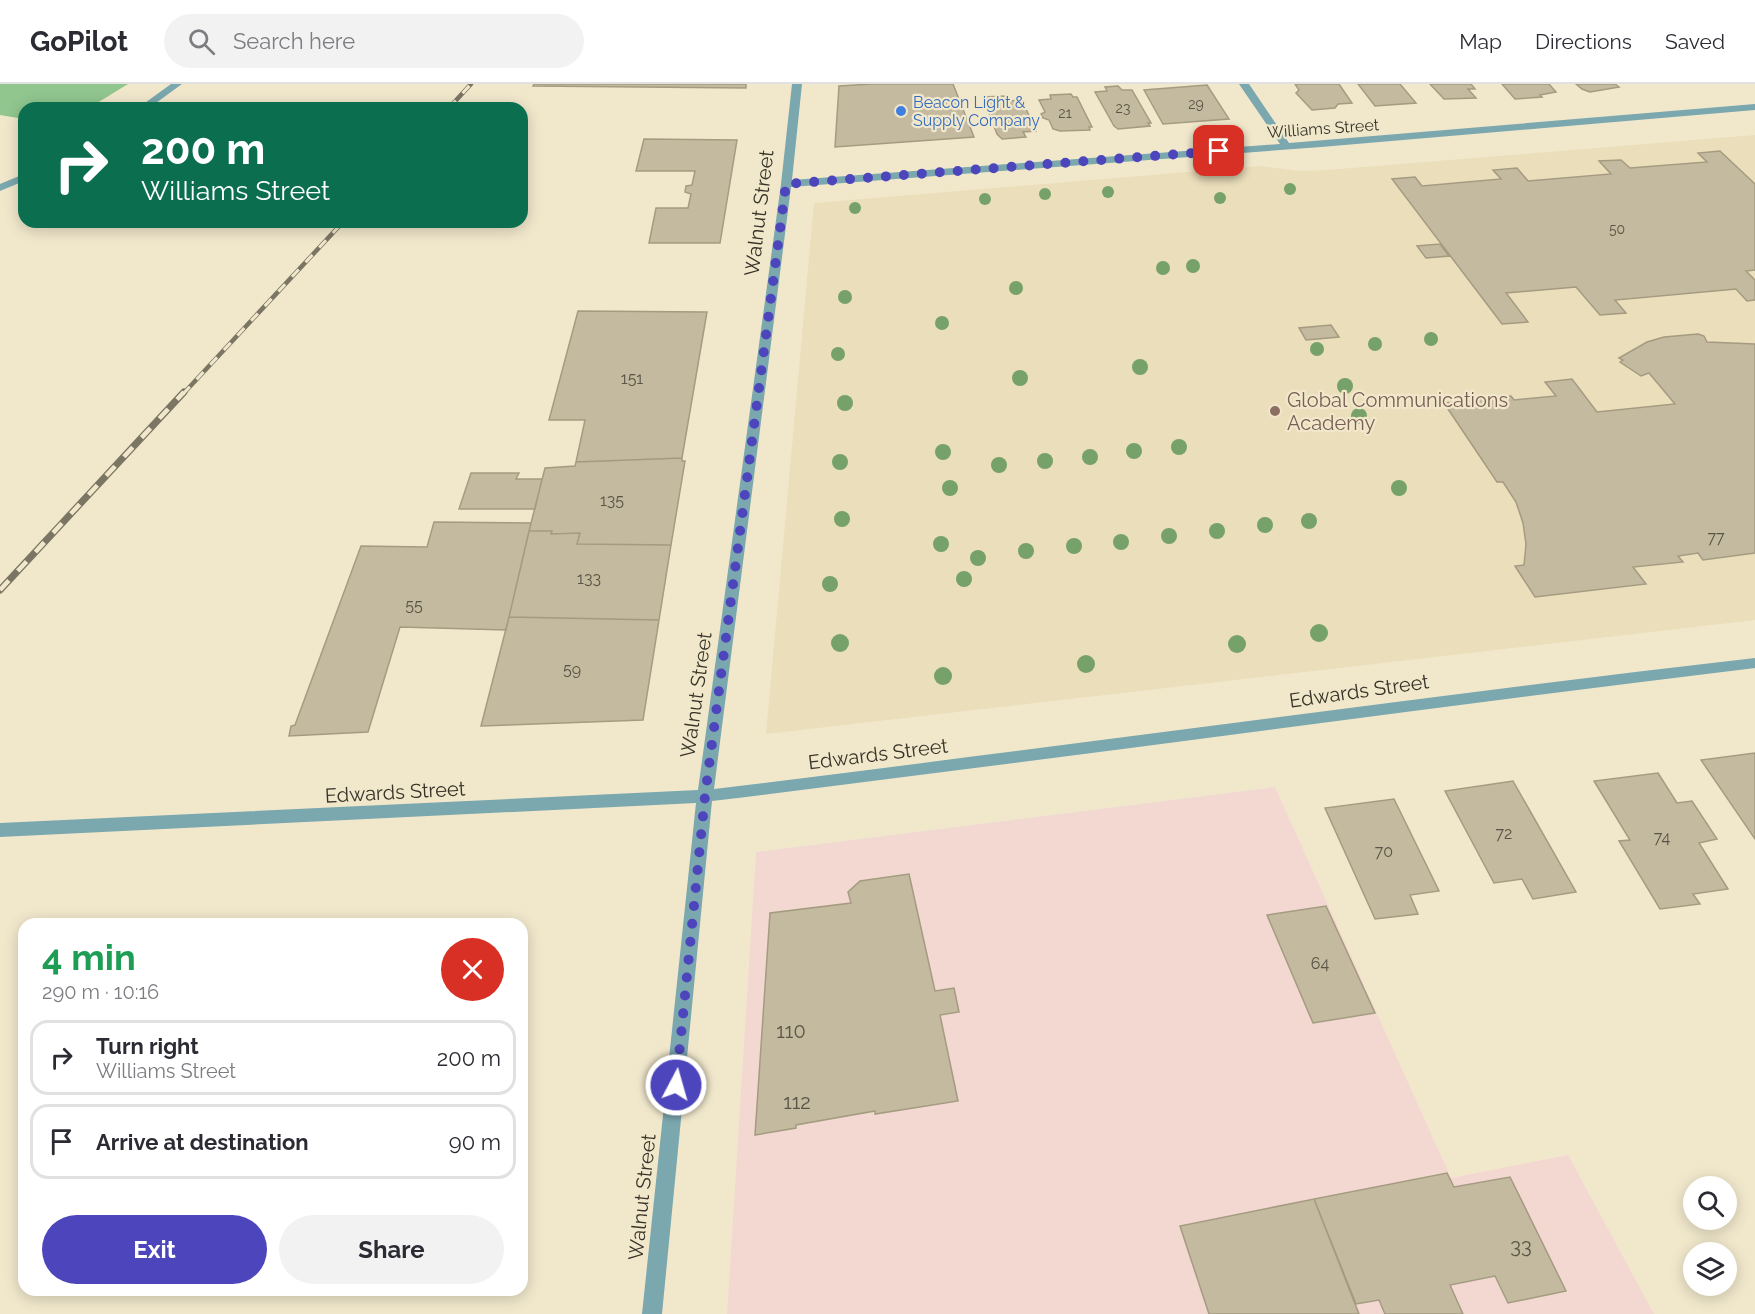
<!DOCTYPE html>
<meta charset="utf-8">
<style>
:root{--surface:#fff;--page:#f2f2f3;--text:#2b2b33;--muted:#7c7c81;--line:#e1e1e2;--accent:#4d45bc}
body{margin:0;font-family:Raleway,sans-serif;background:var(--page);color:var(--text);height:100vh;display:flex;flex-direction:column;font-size:22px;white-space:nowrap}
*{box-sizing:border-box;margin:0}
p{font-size:20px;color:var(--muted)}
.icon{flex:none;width:33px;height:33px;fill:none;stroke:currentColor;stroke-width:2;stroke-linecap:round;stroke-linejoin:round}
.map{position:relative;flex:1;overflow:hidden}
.panel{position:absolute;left:18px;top:834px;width:510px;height:378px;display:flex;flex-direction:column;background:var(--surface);border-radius:18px;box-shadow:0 3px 15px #0003}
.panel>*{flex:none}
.banner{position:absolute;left:18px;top:18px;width:510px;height:126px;border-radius:18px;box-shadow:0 3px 15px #0003;background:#0b6e4f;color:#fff;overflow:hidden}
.controls{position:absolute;left:1683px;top:1092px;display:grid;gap:12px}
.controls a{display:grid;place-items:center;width:54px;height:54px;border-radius:50%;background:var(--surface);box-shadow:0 3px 15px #0003;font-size:30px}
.pin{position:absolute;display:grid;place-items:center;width:51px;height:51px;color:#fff;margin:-26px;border-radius:12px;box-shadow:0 3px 9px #0006}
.me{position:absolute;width:66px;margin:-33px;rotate:6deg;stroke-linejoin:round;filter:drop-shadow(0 0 4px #0008)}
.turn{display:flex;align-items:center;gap:21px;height:126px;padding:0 24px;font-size:27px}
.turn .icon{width:78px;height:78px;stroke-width:2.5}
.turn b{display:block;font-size:42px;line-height:51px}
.round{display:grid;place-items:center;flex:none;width:63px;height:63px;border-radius:32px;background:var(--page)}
.overview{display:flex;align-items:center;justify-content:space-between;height:102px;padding:0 24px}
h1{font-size:36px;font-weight:700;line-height:45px;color:#1e9e55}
.cta{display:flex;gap:12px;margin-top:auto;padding:12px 24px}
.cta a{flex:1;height:69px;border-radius:36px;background:var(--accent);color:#fff;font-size:24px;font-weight:700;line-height:69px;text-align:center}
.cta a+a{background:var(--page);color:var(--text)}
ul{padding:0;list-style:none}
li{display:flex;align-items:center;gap:18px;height:75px;margin:0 12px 9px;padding:0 12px;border:3px solid var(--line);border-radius:18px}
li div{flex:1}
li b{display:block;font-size:22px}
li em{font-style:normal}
header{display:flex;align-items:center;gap:36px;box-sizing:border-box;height:84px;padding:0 30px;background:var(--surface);border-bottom:2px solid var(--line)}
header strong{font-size:28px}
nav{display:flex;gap:33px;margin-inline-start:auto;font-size:21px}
.search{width:420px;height:54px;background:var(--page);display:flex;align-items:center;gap:15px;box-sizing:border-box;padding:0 21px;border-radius:33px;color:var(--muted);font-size:22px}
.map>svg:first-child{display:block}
.commercial{fill:#f2d8d1}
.built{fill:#eadebb}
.green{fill:#91c68f}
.building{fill:#c3ba9f;stroke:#a49b81;stroke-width:1.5}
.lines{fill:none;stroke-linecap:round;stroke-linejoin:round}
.minor{fill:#7ba7ae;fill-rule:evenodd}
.rail-far1-casing{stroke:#7b7564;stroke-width:4.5}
.rail-casing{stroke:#7b7564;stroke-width:7}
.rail-far1{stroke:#f1e8cc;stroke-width:3;stroke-dasharray:10;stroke-linecap:butt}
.rail{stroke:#f1e8cc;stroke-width:4.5;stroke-dasharray:13;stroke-linecap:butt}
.tree{fill:#76a168}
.route{stroke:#4d45bc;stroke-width:10;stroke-dasharray:0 18}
.shop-dot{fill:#3f7fe0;stroke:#f1e8cc;stroke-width:2}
.education-dot{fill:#8d6e63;stroke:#f1e8cc;stroke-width:2}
.labels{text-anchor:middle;stroke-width:4.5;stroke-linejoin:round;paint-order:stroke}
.far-number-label{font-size:14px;fill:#5a5546}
.far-shop-label{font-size:16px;fill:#366cbe;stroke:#f1e8cc;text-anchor:start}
.far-street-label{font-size:16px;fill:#373328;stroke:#f1e8cc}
.number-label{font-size:16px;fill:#5a5546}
.street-label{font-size:20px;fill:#373328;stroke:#f1e8cc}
.education-label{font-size:20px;fill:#785e54;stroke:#f1e8cc;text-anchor:start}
.near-number-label{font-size:20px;fill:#5a5546}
</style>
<header>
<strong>GoPilot</strong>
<div class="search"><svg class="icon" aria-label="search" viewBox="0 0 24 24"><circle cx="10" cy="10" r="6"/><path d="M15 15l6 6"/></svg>Search here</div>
<nav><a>Map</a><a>Directions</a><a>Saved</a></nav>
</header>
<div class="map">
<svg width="1755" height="1230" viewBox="0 0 1755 1230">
<rect width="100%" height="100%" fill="#f1e8cc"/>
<!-- commercial -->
<path class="commercial" d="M1275,703L1451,1094L1568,1071L1654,1230H727L756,768Z"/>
<!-- built -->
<path class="built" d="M1755,51V536L766,650L814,119L1260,82L1300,87L1327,86Z"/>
<!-- green -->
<path class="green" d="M0,0H128L89,24H24V35L0,31Z"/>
<!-- building -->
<path class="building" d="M534,0H746V4L533,2Z
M872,0H953L974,53L835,63L839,2Z
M1295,0H1339L1352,19L1338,20L1335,24L1312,26L1296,9L1299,6Z
M1358,0H1400L1416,19L1375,22Z
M1430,0H1471L1475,5H1468L1476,14L1444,15Z
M1502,0H1549L1556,8L1540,11L1542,13L1515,15Z
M1576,0H1615L1619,3L1590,8L1582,5Z
M1207,1L1229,35L1163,40L1144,6Z
M1118,2L1122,6H1132L1151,39H1148L1150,42L1118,45L1114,42L1095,8L1107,7L1105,3Z
M1071,10L1073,13H1077L1092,43H1089L1090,46L1060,47L1053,45L1049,36L1043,34L1041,30L1045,28L1039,16L1051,15L1050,11Z
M1006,12L1009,17L1022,16L1036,47L1023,48L1026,53L1002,55L997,50L983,13Z
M644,55L737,56L720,159H649L656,124H688L691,110L685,108L686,102L692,101L695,87H636Z
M1720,67L1755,100V186L1746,187L1755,196V216L1747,217L1736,205L1615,216L1626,229L1600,231L1576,203L1506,209L1528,238L1502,240L1392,95L1415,93L1422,102L1501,95L1493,86L1517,84L1528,97L1611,90L1599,77L1621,76L1630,84L1707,78L1698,69Z
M1440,160L1449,172L1426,174L1417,162Z
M578,227L707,228L682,374L576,378L585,336H549Z
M1331,241L1339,253L1306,256L1299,244Z
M1698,250L1704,252L1707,258L1755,260V469L1703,476L1698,469L1678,472L1683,478L1633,483L1646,500L1535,513L1515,482L1524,481L1526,460L1523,439L1516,418L1503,398H1497L1444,319L1511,312L1514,316L1556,312L1545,298L1572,295L1597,328L1675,320L1649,289L1641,292L1620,278L1623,276L1619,274L1647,258L1664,253Z
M682,374V377H685L671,461L577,460L580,449L551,450L552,447H529L545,384L575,382L576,378Z
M471,389H519L516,395H542L535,425H459Z
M434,438L531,439L506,546L400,543L368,648L289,652L291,642L295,641L361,462L427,463Z
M529,447H552L551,450L580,449L577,460L671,461L659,536L509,533Z
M509,533L659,536L643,636L481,642Z
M1755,669V755L1701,676Z
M1658,689L1677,719L1692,717L1717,755L1699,759L1728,805L1693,810L1700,820L1660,825L1619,757L1630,756L1594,697Z
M1513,697L1576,808L1533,815L1522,795L1494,799L1445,707Z
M1394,715L1439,807L1410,811L1418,830L1375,835L1325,724Z
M909,790L935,907L954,904L959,928L940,931L958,1017L875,1030V1027L796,1041V1044L755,1051L770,829L851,819L848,808L860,797Z
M1326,822L1375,929L1313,939L1267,831Z
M1447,1089L1454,1103L1510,1093L1566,1207L1508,1219L1495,1192L1450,1201L1463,1230H1385L1379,1216L1356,1220L1314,1115Z
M1314,1115L1359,1230H1209L1180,1142Z"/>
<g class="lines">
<!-- minor -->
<path class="minor" d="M171,0H182L149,24H138Z
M792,0H802L792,96L1280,60L1239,0H1249L1289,59L1755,20V26L1321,63L791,103L714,705C1061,663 1408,614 1755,574V584C1407,626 1060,675 712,717L662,1230H642L696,719L0,753V739L698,706L781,100Z
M24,90V97L0,107V100Z"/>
<defs>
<path id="rail-far1" d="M449,24L471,0
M183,310L343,138"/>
<path id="rail" d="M0,506L184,308"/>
</defs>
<!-- rail-far1 casing -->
<use href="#rail-far1" class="rail-far1-casing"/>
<!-- rail casing -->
<use href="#rail" class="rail-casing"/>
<!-- rail-far1 -->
<use href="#rail-far1" class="rail-far1"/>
<!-- rail -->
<use href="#rail" class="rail"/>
</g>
<!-- trees -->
<g class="tree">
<circle cx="1290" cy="105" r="6"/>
<circle cx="1108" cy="108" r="6"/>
<circle cx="1045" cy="110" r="6"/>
<circle cx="1220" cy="114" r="6"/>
<circle cx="985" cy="115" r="6"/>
<circle cx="855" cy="124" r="6"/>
<circle cx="1193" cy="182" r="7"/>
<circle cx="1163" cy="184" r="7"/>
<circle cx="1016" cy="204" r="7"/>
<circle cx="845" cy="213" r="7"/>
<circle cx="942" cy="239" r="7"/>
<circle cx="1431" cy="255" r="7"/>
<circle cx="1375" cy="260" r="7"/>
<circle cx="1317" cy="265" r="7"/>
<circle cx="838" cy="270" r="7"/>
<circle cx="1140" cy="283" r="8"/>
<circle cx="1020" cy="294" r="8"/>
<circle cx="1345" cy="302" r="8"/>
<circle cx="845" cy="319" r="8"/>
<circle cx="1359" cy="332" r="8"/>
<circle cx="1179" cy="363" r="8"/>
<circle cx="1134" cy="367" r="8"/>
<circle cx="943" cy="368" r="8"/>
<circle cx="1090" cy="373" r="8"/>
<circle cx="1045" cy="377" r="8"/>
<circle cx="840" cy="378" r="8"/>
<circle cx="999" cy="381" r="8"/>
<circle cx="950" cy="404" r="8"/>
<circle cx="1399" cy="404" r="8"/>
<circle cx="842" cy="435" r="8"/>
<circle cx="1309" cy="437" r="8"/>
<circle cx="1265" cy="441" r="8"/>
<circle cx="1217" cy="447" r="8"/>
<circle cx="1169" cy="452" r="8"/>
<circle cx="1121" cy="458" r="8"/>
<circle cx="941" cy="460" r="8"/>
<circle cx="1074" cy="462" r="8"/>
<circle cx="1026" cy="467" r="8"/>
<circle cx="978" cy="474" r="8"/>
<circle cx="964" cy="495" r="8"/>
<circle cx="830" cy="500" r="8"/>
<circle cx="1319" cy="549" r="9"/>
<circle cx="840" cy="559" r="9"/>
<circle cx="1237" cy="560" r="9"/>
<circle cx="1086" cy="580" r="9"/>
<circle cx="943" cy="592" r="9"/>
</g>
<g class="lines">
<!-- route -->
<path class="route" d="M676,1001L705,712L786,100L1219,67"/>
</g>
<!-- markers -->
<circle class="shop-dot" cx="901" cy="27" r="6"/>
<circle class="education-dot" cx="1275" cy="327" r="6"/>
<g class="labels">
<!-- far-number labels -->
<g class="far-number-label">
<text x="1196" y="25">29</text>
<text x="1123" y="29">23</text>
<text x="1065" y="34">21</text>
<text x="1617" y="150">50</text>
</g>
<!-- far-shop labels -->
<g class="far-shop-label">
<text x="913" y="24">Beacon Light &amp;<tspan x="913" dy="18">Supply Company</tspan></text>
</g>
<!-- far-street labels -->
<g class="far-street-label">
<text transform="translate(1323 44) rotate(-4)" y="6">Williams Street</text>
</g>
<!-- number labels -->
<g class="number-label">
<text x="632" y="300">151</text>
<text x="612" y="422">135</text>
<text x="1716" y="459">77</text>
<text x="589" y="500">133</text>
<text x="414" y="527">55</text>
<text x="572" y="591">59</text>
<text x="1504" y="755">72</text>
<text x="1662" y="759">74</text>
<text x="1384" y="773">70</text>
<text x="1320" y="885">64</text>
</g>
<!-- street labels -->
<g class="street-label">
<text transform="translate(759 129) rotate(-83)" y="7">Walnut Street</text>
<text transform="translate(1359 607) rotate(-8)" y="7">Edwards Street</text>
<text transform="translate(696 611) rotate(-82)" y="7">Walnut Street</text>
<text transform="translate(878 670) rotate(-7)" y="7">Edwards Street</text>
<text transform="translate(395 708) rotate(-3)" y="7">Edwards Street</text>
<text transform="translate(642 1113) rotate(-84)" y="7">Walnut Street</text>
</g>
<!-- education labels -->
<g class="education-label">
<text x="1287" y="323">Global Communications<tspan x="1287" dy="23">Academy</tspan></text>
</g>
<!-- near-number labels -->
<g class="near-number-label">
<text x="791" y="954">110</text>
<text x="797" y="1025">112</text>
<text x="1521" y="1169">33</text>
</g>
</g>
</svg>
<div class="controls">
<a><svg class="icon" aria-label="search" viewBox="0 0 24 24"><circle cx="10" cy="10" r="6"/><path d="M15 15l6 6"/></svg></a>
<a><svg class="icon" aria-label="layers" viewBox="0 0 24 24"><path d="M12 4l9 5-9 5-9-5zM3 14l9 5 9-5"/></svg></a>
</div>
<div class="pin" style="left:1219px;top:67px;background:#d93025"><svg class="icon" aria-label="arrive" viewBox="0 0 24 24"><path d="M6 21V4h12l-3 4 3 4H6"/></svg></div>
<svg class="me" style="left:676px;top:1001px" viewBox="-20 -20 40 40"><circle r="17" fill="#4d45bc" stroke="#fff" stroke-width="3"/><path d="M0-11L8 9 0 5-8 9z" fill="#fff"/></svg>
<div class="banner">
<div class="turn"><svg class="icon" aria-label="right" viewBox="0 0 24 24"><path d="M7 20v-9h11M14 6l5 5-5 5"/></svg><div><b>200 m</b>Williams Street</div></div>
</div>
<section class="panel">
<div class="overview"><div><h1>4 min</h1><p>290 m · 10:16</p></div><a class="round" style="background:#d93025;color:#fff"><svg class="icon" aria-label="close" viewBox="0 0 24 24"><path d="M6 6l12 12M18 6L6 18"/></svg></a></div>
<ul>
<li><svg class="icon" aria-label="right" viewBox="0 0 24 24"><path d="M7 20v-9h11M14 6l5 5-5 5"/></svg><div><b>Turn right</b><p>Williams Street</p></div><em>200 m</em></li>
<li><svg class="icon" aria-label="arrive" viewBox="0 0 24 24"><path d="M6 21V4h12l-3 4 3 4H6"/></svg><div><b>Arrive at destination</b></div><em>90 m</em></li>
</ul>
<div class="cta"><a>Exit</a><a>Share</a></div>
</section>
</div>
